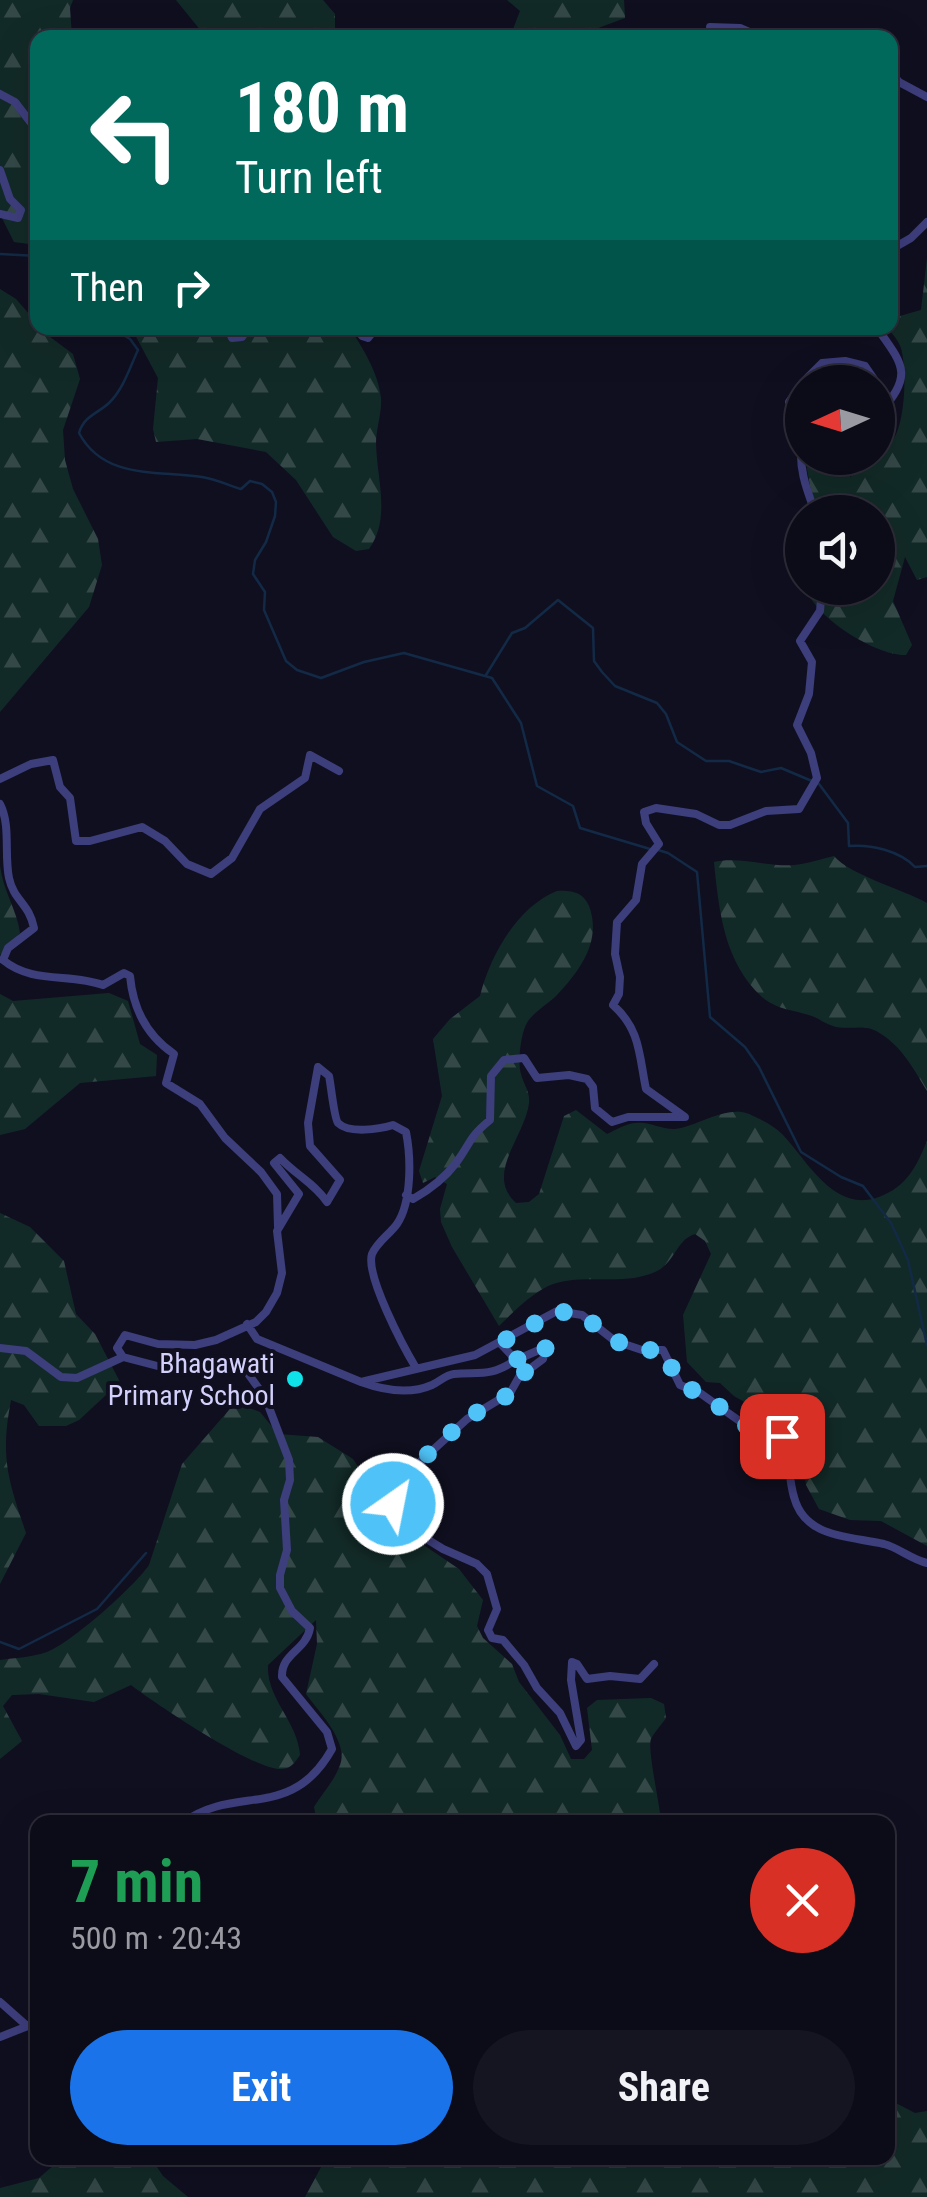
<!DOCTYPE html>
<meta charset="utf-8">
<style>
:root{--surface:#0c0b18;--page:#151421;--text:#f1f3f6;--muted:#9a9ba2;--line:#2c2b37;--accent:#1a73e8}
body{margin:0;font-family:"Roboto Condensed",sans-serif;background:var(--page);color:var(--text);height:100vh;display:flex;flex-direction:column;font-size:38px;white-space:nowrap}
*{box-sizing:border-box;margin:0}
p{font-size:32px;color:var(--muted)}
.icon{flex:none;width:55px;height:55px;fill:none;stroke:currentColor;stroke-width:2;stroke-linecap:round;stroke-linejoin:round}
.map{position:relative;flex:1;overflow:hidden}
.sheet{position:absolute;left:30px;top:1815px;width:865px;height:350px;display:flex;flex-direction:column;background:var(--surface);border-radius:20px;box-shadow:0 10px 40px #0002,0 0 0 2px var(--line)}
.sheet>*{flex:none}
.guide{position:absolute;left:30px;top:30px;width:868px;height:305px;border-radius:20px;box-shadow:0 10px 40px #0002,0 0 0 2px var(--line);background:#00695c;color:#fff;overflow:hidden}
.needle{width:65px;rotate:266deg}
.fabs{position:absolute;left:785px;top:365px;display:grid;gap:20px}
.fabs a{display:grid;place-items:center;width:110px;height:110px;border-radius:50%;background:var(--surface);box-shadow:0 10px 40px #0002,0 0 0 2px var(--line);font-size:50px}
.pin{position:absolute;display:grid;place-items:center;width:85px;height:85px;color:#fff;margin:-42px;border-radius:20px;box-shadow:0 5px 15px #0006}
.me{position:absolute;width:110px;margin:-55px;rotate:33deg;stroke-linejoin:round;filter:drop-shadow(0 0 8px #0008)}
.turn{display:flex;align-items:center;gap:35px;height:210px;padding:0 40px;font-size:45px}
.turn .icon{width:130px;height:130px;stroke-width:2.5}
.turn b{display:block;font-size:70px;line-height:85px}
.then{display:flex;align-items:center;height:95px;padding:0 40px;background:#0003;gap:20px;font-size:38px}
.round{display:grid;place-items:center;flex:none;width:105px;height:105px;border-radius:52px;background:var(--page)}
.overview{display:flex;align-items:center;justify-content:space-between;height:170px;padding:0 40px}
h1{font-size:60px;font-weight:700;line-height:75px;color:#1e9e55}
.cta{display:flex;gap:20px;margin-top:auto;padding:20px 40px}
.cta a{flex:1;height:115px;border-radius:60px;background:var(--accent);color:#fff;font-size:40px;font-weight:700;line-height:115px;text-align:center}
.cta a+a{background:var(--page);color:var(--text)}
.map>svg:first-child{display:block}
.forest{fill:url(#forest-firs)}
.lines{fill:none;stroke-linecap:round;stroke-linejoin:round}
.stream{stroke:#122a46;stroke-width:2.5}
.minor{stroke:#3d3e7c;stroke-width:8}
.route{stroke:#4fc3f7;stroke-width:18;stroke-dasharray:0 32.4}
.poi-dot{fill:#0fe2e9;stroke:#100f20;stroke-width:4}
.labels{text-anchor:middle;stroke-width:8;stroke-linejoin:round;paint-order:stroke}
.poi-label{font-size:28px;fill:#d3d1fc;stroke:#100f20;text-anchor:end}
</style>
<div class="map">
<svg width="927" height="2197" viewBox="0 0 927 2197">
<defs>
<pattern id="forest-firs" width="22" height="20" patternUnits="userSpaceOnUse" patternTransform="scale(2.5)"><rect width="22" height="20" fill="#122a27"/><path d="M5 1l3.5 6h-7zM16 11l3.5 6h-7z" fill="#344847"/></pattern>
</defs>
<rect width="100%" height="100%" fill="#100f20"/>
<!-- forest -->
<path class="forest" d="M0,0H73L70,8L72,37L38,38L37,245L14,242L0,214Z
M176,0H323L335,14V37H206Z
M507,0H624L625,18L574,37H510L520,11Z
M927,258V577L917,580L905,557L893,601L912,645L906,655C876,656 814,617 806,588H878V512H822L812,497L805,458H855L850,478C862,461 879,458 891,443C906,425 907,369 901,348C898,340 893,334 887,328L896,317L921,310Z
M0,289L16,299L37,323L38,328L73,354L80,379L63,430L65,460L73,489L98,539L102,565L89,607L0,712Z
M128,328H350C363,349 378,372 381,398C382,413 376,429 376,444C377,480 391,518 369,549L356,551L333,537L296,480L266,452L197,439L156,442L153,429L158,378L133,331Z
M834,856C850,875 902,889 927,903V1091C913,1068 902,1046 878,1032C864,1023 849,1031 833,1026C826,1024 820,1019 812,1016C795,1010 777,1010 762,997C724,962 719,911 714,862C738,856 768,867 794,865C807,864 821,859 834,856Z
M0,866C3,891 17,910 20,933L0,955Z
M557,891C571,890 583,892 589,906C602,941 580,970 557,995C548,1004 535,1011 528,1021C521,1031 517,1062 521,1074C524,1086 530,1091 529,1103C525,1137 484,1174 516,1203L529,1202L539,1194L564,1116L576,1110L607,1134C616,1130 627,1123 636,1123C649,1121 662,1130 675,1129C697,1127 725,1105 749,1114C760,1119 774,1126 782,1134C807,1160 834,1214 879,1197C906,1187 916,1168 927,1141V1546L881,1521L850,1520L819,1509L806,1485L800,1444L788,1427L734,1396L720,1383L706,1382L687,1362L683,1315L711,1254L705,1241L695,1234C676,1240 675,1262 657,1271C622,1288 582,1271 548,1286C530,1295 513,1312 499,1326L452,1247L441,1222L440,1209L447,1184L435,1177L423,1183L419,1171L442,1096L433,1039L450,1019L480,996C490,956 517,907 557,891Z
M109,993L128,1001L140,1044L157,1055L156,1076L80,1083L25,1129L0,1135V994L13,1001Z
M0,1213L30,1227L64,1261L76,1314L95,1334L120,1382L79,1420L66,1426H39L24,1405L11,1400C0,1458 8,1479 26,1533L0,1584Z
M235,1403L260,1412L278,1434L318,1437L353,1459L384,1505L425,1546L459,1569L483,1600L477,1626L483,1638L512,1664L519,1682L560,1735L571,1759H584L592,1750L587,1708L597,1700L651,1698L664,1704L666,1718C662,1724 655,1731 651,1739C647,1749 660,1805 661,1822H317L314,1807C322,1794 335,1780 340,1765C349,1742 319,1712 306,1694L317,1644L316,1620L268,1665C266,1698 298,1722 300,1755C295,1762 292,1768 282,1769C255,1771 156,1704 131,1685L94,1702L39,1694L12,1695L3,1706L22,1741L0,1759V1660C15,1658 33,1657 47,1652C71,1643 134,1587 149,1565L182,1464Z
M888,2099L915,2113L927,2111V2197H305L326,2158H888Z
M62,2158H151L163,2176L188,2197H0V2188L39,2178Z"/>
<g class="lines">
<!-- stream -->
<path class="stream" d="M0,254L38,256
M112,328L130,339L138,350C130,367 123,390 109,403C97,414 84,416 79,433C104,480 157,470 202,477C215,479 228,485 241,489L250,481L262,484L272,492L276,502L275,516L266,542L255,560L253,574L265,592L264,610L286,661L297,670L321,678L364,662L404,653L492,678L521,723L537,786L573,806L580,828L650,849
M486,675L512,633L525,628L558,600L593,628L594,661L602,672L615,686L657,703L666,714L677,742L706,761H729L761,772L781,768L819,784L848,823L849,846C871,844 900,851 915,867L927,866
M658,850L668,853L697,872L710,1017L745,1047L759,1067L801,1152L841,1177L863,1186L891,1223L908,1260L927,1345
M0,1642L19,1649L97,1609L146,1553"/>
<!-- minor -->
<path class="minor" d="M710,27L740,28L763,38
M890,71L899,82L927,97
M0,94L15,102L38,132
M0,170L10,199L21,210L18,218L0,214
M890,250L911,238L927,222
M228,328L232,338L242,337L248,328
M357,328L362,336L368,338L376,328
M877,328C905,367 913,375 878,415
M803,382L822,363L845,361L865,366L876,382
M802,383L789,402L802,427
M802,441C798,467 806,488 815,512
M0,779L31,764L53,760L60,787L70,798L76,841H90L142,827L165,841L187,864L211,874L232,858L260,809L305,778L310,755L339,771
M0,804C11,825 4,854 9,878C14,901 29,903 34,928L8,948L3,960C32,984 70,973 103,985L124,973L130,976C133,1009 146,1035 174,1054L166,1083L200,1104L225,1138L261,1172L277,1194L278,1227
M406,1195L413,1199C429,1190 444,1179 456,1163C471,1143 468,1138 490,1120L491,1076L504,1060L524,1058L537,1078L569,1075L587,1079L593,1087L595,1108L612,1122L628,1117H685L646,1089C639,1056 641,1030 613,1005L619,994L620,977L615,954L617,922L636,900L642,864L659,844L646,823L644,812L656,808L696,814L719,825H730L766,811L799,809L817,778L811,753L797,725L809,694L812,662L800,641L820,611L822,588
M247,1324L257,1339L361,1382L475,1355L557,1311L582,1315L615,1341L642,1350H663L680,1385L700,1393L748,1427L782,1436C790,1456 788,1477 794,1497C805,1539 851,1536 884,1544C899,1548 911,1559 927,1563
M500,1343L516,1360L546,1347L543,1359L519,1377L510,1393L467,1419L399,1481L393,1490L396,1520L443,1549L477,1564L487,1574L497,1609L488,1630L492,1638L503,1640L524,1665L537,1688L560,1713L576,1746L581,1740L571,1680L572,1662L577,1664L587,1679L610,1676L640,1679L654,1664
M0,1348L26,1351L61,1377L77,1378L123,1357
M361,1382C383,1390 409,1395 432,1385C441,1381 445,1375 454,1374C482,1372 490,1377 516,1360
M184,1822C236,1784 291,1822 332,1749L327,1732L282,1677C281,1653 306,1651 310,1628L292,1611L280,1588V1575L287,1550L284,1500L290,1480L289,1460L265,1397L241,1364L169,1369L123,1357L117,1348L125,1335L158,1344L195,1345L216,1340L256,1322L266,1312L277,1293L282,1273L277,1231L299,1194L274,1163L280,1158C296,1175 314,1183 327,1202L340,1180L310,1146L308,1123L318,1067L329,1076C331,1085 334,1118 338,1123C349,1134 380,1129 393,1125L406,1132C411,1157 412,1202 397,1224C390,1234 377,1242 372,1254C365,1275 404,1348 416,1368
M0,2002L26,2025
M0,2037L38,2022"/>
</g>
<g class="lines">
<!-- route -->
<path class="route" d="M393,1504L392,1490L399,1481L467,1418L510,1394L519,1377L542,1358L546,1347L516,1360L500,1343L557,1311L582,1315L615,1341L642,1350H663L680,1385L700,1393L748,1427L782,1436"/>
</g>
<!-- markers -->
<circle class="poi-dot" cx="295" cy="1379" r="10"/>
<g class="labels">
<!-- poi labels -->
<g class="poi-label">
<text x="275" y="1373">Bhagawati<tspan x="275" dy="32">Primary School</tspan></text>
</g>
</g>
</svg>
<div class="fabs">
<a><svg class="needle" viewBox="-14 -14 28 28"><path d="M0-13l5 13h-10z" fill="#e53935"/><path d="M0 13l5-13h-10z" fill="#9a9ba2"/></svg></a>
<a><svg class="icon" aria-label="sound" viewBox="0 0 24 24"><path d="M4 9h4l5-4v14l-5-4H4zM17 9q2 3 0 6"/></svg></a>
</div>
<div class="pin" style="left:782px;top:1436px;background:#d93025"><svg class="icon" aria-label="arrive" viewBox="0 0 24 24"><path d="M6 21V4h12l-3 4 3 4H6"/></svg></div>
<svg class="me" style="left:393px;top:1504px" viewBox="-20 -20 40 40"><circle r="17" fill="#4fc3f7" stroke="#fff" stroke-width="3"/><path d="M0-11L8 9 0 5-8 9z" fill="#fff"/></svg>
<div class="guide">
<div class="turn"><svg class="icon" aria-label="left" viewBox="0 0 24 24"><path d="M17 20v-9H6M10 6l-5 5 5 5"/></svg><div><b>180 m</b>Turn left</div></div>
<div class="then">Then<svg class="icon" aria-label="right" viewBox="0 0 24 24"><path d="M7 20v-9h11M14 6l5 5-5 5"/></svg></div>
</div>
<section class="sheet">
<div class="overview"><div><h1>7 min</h1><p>500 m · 20:43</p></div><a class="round" style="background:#d93025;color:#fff"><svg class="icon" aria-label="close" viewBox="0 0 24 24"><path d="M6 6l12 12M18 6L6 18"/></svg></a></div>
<div class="cta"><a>Exit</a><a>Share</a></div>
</section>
</div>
